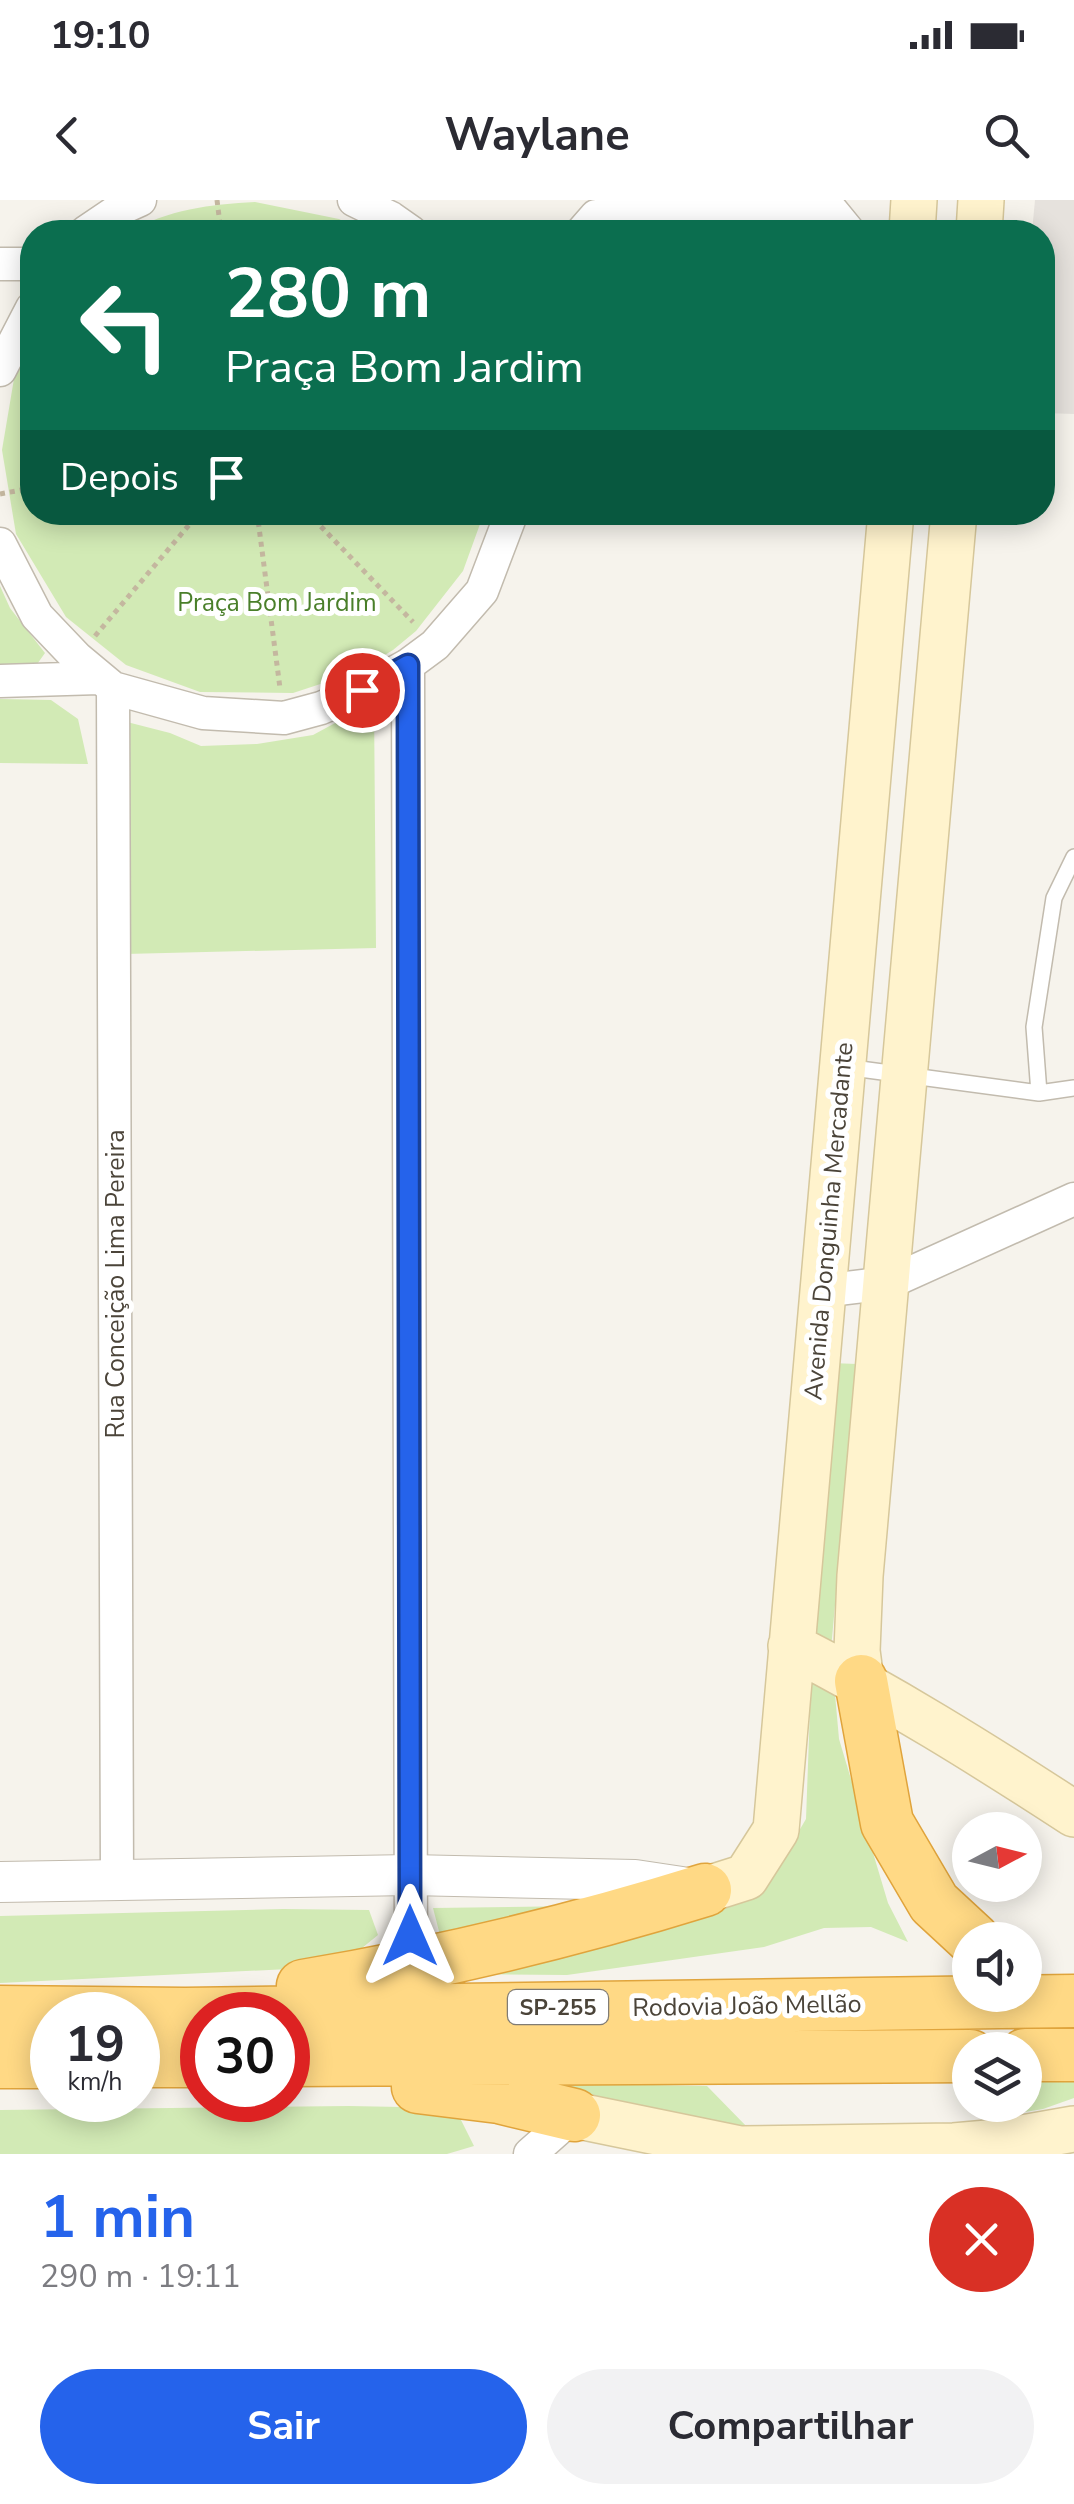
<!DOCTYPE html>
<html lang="pt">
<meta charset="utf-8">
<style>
:root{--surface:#fff;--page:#f2f2f3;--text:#2b2b33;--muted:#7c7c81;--accent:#2563eb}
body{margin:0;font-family:"Nunito Sans",sans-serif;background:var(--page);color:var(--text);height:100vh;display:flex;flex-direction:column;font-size:38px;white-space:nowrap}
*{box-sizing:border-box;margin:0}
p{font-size:32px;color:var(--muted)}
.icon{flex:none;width:55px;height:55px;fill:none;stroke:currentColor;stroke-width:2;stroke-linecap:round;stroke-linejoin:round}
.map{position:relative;height:1954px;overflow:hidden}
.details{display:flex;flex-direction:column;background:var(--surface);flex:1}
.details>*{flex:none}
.hud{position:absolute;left:20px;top:20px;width:1035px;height:305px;border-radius:40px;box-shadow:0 5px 25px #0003;background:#0b6e4f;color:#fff;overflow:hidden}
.needle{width:65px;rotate:83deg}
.tools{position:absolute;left:952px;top:1612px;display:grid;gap:20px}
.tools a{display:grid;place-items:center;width:90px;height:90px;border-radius:50%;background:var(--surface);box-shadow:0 5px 25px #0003;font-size:50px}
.speed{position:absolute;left:30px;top:1792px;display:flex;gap:20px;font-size:50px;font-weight:700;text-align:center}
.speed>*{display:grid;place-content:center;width:130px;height:130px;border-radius:50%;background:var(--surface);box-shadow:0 5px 25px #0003;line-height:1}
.speed small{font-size:25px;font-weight:400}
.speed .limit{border:15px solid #d22;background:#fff;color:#111}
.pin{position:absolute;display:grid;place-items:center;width:85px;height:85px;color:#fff;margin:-42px;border:5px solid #fff;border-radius:50%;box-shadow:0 2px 10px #0007}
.me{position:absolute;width:110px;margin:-55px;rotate:0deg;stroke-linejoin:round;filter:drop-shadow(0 0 8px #0008)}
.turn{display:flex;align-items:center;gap:35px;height:210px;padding:0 40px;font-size:45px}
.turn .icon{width:130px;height:130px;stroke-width:2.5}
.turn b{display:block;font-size:70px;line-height:85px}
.then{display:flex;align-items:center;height:95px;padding:0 40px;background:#0003;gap:20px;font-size:38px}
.round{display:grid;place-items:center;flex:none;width:105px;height:105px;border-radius:52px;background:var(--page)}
.summary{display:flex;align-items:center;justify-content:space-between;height:170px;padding:0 40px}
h1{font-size:60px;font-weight:700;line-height:75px;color:var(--accent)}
.primary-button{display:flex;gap:20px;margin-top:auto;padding:20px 40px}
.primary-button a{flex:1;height:115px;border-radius:60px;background:var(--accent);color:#fff;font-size:40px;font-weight:700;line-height:115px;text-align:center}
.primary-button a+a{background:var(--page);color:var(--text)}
.status{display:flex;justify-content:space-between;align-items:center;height:70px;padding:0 50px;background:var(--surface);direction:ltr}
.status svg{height:28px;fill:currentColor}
header{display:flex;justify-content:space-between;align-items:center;height:130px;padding:0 40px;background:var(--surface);font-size:45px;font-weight:700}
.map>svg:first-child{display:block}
.industrial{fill:#e6e2dd}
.green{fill:#d2eab5}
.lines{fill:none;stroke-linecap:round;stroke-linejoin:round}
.service-casing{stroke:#c2bbae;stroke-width:18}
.minor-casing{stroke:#c2bbae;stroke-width:35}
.tertiary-casing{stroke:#c2bbae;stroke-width:42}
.secondary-casing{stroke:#d6c79b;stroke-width:48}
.trunk-casing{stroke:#e0a43c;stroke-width:55}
.path{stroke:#c4b79f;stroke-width:5;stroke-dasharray:5 5;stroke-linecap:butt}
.service{stroke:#fff;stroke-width:15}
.minor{stroke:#fff;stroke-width:32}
.tertiary{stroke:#fff;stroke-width:40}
.secondary{stroke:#fff3cd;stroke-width:45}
.trunk{stroke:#ffd985;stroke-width:52}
.route-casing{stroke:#184099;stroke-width:25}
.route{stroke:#2563eb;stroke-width:18}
.labels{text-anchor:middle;stroke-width:10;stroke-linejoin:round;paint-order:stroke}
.shield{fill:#fff;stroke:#817c74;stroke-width:2.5}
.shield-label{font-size:22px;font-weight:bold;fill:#4b4439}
.park-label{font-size:25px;fill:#4a7f2a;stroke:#fff}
.street-label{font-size:25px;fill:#4b4439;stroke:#fff}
</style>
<div class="status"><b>19:10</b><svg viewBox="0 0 49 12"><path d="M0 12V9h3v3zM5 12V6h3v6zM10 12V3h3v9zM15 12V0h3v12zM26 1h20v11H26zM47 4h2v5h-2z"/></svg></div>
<header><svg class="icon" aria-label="back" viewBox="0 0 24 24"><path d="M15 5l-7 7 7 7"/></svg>Waylane<svg class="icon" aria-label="search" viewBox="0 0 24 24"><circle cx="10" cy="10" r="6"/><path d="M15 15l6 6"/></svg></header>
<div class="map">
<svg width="1074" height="1954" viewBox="0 0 1074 1954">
<rect width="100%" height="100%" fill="#f6f3ec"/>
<!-- industrial -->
<path class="industrial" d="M1035,0H1074V214L1043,213L1042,32H1032Z"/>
<!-- green -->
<path class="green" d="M255,2L339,19L365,32H129C167,10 211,4 255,2Z
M32,139V312L484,313L463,371L416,431L393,450L357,472L293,493L200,492L126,465L66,417L16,334L2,250L17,161Z
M0,386L10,408L45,453L35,467L0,466Z
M0,499L51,500L78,519L88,564L0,563Z
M374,502L376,748L125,754L127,522L170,533L201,546L257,544L313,535Z
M831,1163L857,1164L831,1449L839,1539L888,1703L908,1742L871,1727L824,1728L764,1747L567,1775L460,1774L766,1687L806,1619L812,1455Z
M578,1706L442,1743L433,1708Z
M283,1709L369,1710L378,1735L351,1757L289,1769L0,1783V1716Z
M1074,1881V1898L1043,1909L982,1919L976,1905H1025V1882Z
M498,1882L707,1886L750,1930Z
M349,1906L455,1908L474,1946L447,1954H0V1910Z"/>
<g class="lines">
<defs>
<path id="service" d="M845,867L1039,893L1074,888
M1039,893L1034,827L1054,698L1074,657"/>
<path id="minor" d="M354,0L391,18L411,32
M86,32L120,9L140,0
M582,32L596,16L831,10L849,32
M0,64H32
M0,170L32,108
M0,344L37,416L77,458L113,488L203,513L284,518L321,508L363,490L408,465L435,445L482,391L512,312
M408,465L411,1767
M0,481L99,478
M113,488L117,1680
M821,1091L888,1083L1074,999
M530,1954L574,1915"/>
<path id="tertiary" d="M0,1682L410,1675L635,1680L695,1689"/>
<path id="secondary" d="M912,32L914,0
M979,32L981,0
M791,1446C889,1496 982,1554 1074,1614
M861,1481L857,1451L860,1376L954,312
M705,1690L746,1677L776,1630L891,312
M574,1915L740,1949L954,1946L999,1942L1074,1929"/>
<path id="trunk" d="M861,1481L887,1623L934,1703L974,1740
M303,1786C439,1763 573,1731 705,1690
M0,1812L185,1814L1074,1801
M1025,1855H1074
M288,1860L970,1856
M138,1861H202
M0,1862H52
M418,1887L499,1897L574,1915"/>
</defs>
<!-- service casing -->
<use href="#service" class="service-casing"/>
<!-- minor casing -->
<use href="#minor" class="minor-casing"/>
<!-- tertiary casing -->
<use href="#tertiary" class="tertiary-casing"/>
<!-- secondary casing -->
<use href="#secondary" class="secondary-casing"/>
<!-- trunk casing -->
<use href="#trunk" class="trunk-casing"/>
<!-- path -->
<path class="path" d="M217,0L221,32
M0,294L32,288
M257,312L280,488
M307,312L413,422
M95,436L200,312"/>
<!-- service -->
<use href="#service" class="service"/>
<!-- minor -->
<use href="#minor" class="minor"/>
<!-- tertiary -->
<use href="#tertiary" class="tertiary"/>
<!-- secondary -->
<use href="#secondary" class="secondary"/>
<!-- trunk -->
<use href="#trunk" class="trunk"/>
</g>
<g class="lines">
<defs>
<path id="route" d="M362,490L408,465L410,1736"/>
</defs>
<!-- route casing -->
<use href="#route" class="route-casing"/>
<!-- route -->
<use href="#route" class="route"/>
</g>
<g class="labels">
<!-- shield labels -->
<rect class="shield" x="508" y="1790" width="100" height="34" rx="8"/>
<g class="shield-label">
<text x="558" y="1815">SP-255</text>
</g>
<!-- park labels -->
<g class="park-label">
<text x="277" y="411">Praça Bom Jardim</text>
</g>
<!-- street labels -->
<g class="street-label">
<text transform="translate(828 1021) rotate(-85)" y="9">Avenida Donguinha Mercadante</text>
<text transform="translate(115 1084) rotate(-90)" y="9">Rua Conceição Lima Pereira</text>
<text transform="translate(747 1805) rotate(-1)" y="9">Rodovia João Mellão</text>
</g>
</g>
</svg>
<div class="tools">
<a><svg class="needle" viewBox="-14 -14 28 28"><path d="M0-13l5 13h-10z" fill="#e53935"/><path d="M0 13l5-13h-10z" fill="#7c7c81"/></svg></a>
<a><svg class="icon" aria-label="sound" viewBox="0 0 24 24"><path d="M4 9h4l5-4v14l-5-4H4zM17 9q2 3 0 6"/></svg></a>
<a><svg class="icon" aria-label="layers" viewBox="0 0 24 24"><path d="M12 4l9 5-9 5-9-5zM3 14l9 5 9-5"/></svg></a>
</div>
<div class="speed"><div>19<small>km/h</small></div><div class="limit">30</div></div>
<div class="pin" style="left:362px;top:490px;background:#d93025"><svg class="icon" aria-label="arrive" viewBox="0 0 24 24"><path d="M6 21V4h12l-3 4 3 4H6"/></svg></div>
<svg class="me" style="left:410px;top:1736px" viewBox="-20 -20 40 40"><path d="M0-17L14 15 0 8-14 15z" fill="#2563eb" stroke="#fff" stroke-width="4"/></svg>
<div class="hud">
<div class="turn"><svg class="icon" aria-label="left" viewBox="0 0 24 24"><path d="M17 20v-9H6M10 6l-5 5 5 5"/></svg><div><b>280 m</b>Praça Bom Jardim</div></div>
<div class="then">Depois<svg class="icon" aria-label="arrive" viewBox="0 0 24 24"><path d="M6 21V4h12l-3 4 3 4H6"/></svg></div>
</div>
</div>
<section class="details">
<div class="summary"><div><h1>1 min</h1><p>290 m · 19:11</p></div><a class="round" style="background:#d93025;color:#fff"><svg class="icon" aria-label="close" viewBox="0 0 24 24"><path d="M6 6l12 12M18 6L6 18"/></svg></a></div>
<div class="primary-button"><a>Sair</a><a>Compartilhar</a></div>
</section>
